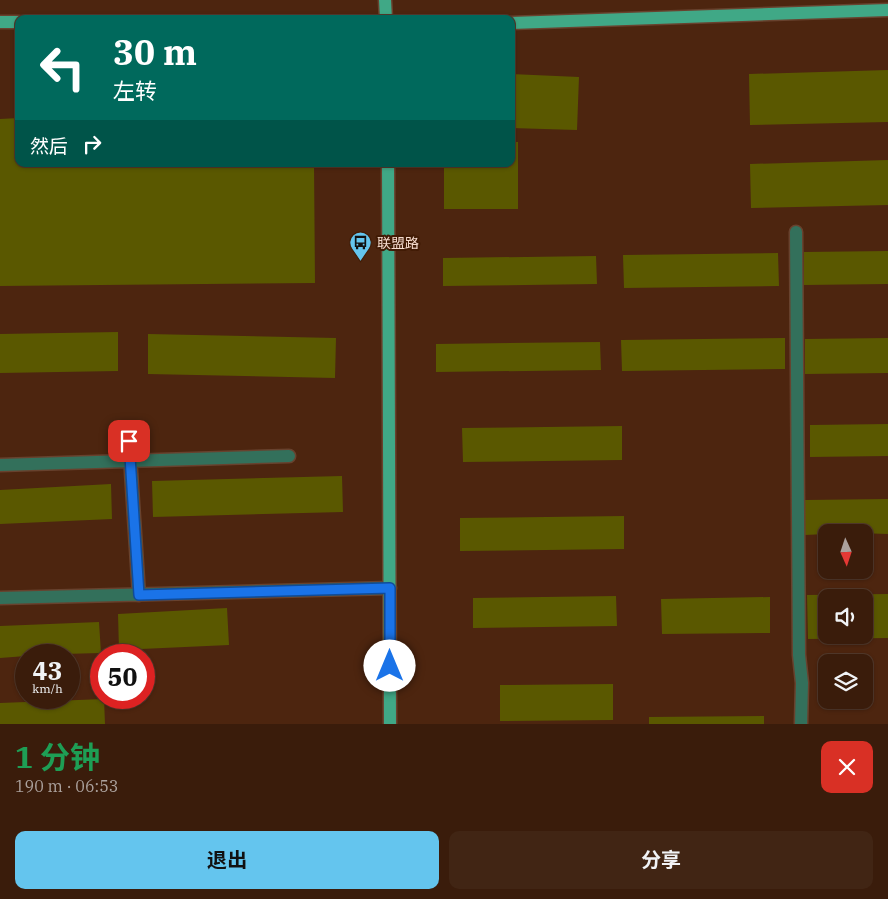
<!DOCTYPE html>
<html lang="zh">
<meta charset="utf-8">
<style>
:root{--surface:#3a1c0b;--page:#412514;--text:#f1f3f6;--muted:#aba19d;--line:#543a2c;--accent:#64c5ee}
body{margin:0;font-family:"IBM Plex Serif","Noto Sans SC",serif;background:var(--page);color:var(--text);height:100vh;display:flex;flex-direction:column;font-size:19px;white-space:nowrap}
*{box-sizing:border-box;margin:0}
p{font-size:16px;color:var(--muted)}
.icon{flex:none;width:28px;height:28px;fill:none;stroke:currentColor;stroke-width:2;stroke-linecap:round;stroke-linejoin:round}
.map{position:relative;height:724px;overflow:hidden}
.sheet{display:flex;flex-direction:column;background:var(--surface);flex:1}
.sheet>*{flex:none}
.hud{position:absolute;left:15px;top:15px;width:500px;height:152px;border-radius:10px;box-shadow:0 1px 4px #0004,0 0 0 1px var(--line);background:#00695c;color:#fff;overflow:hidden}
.needle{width:32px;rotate:177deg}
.fabs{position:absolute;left:818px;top:524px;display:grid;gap:10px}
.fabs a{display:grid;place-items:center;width:55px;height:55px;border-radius:10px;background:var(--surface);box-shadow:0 1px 4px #0004,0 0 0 1px var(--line);font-size:25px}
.speed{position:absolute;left:15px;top:644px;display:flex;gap:10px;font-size:25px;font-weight:700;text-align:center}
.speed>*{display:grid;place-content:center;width:65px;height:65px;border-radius:50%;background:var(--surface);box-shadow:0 1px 4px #0004,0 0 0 1px var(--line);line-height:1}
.speed small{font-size:12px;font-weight:400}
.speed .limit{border:8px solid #d22;background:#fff;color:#111}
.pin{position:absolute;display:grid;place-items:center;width:42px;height:42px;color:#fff;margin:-21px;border-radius:10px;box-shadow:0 2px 8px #0006}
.me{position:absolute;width:55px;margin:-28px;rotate:0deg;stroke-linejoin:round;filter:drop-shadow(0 0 4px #0008)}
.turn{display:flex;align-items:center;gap:18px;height:105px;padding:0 15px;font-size:22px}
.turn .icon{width:65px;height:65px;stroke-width:2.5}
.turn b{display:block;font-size:35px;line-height:42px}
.then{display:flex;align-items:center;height:48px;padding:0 15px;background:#0003;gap:10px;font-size:19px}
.round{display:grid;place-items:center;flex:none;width:52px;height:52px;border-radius:10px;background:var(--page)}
.overview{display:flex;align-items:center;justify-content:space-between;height:85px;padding:0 15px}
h1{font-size:30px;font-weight:700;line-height:38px;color:#1e9e55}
.cta{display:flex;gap:10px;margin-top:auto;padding:10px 15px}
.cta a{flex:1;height:58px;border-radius:10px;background:var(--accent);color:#111;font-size:20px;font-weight:700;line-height:58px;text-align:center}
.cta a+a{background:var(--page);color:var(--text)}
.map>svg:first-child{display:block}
.building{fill:#5a5800;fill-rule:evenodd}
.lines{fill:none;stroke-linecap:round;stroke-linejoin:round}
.minor-casing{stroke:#68422e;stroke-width:15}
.major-casing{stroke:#68422e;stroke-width:15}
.minor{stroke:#33705b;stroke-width:12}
.major{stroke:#40a886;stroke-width:12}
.route-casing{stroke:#114b97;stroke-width:12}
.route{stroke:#1a73e8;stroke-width:9}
.labels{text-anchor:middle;stroke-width:4;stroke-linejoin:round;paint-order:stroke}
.poi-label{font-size:14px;fill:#f5dbce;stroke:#411b05;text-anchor:start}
</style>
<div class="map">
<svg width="888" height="724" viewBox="0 0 888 724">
<rect width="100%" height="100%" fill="#4d250f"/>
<!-- building -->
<path class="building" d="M888,70V122L750,125L749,74Z
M511,74L579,77L577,130L511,128Z
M19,118V164H314L315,283L0,286V119Z
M511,142H518V209H444V164H511Z
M888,160V205L751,208L750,164Z
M888,251V284L804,285V252Z
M778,253L779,286L624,288L623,255Z
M596,256L597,284L443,286V258Z
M118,332V371L0,373V334Z
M148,334L336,338L335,378L148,374Z
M785,338V369L622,371L621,340Z
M888,338V373L805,374V339Z
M600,342L601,370L436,372V344Z
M888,424V456L810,457V425Z
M622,426V460L463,462L462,428Z
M342,476L343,512L153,517L152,481Z
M111,484L112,519L0,524V490Z
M888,499V534L826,532V534L805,535V500Z
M624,516V549L460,551V518Z
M888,594V638L808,639L807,595ZM826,598H864V635H826Z
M616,596L617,626L473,628V598Z
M770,597V633L662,634L661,599Z
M227,608L229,645L119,650L118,614Z
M99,622L101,653L26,655V656L0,658V626Z
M613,684V720L500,721V685Z
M104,699L105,724H0V703Z
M764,716V724H649V717Z"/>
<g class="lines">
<defs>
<path id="minor" d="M796,232L799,655L802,683L801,724
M129,441L139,595
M0,465L289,456
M0,598L390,588"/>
<path id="major" d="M385,0L386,19
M0,22H19
M511,23L888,10
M388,164L390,724"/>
</defs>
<!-- minor casing -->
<use href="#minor" class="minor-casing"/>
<!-- major casing -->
<use href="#major" class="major-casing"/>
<!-- minor -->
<use href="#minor" class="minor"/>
<!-- major -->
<use href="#major" class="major"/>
</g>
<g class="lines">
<defs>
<path id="route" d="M129,441L139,595L390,588V666"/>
</defs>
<!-- route casing -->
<use href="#route" class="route-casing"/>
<!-- route -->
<use href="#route" class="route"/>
</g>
<!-- icons -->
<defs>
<symbol id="bus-pin" viewBox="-11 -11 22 30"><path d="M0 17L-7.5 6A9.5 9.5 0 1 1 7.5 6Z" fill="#64c5ee" stroke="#411b05"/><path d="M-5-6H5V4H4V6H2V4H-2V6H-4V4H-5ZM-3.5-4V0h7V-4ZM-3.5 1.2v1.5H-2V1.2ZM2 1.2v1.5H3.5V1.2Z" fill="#111"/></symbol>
</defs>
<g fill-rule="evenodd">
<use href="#bus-pin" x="348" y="230" width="25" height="34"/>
</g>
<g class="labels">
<!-- poi labels -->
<g class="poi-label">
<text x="377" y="248">联盟路</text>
</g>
</g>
</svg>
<div class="fabs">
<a><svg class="needle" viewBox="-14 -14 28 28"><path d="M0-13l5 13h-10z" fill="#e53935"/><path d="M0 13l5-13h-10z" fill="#aba19d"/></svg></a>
<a><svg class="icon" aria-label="sound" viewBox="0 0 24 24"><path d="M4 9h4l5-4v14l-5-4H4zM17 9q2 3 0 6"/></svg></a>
<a><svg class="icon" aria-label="layers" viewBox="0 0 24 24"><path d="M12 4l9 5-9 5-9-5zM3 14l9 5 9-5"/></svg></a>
</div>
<div class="speed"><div>43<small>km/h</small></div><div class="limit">50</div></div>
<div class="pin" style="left:129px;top:441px;background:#d93025"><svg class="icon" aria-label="arrive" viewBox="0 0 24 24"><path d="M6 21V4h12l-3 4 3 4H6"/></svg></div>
<svg class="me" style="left:390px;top:666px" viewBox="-20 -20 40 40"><circle r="19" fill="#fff"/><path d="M0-13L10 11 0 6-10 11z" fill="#1a73e8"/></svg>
<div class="hud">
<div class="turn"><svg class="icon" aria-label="left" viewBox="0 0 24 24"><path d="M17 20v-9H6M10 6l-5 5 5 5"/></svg><div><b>30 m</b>左转</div></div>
<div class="then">然后<svg class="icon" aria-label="right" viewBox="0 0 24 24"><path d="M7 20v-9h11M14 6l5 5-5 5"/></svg></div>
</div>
</div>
<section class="sheet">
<div class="overview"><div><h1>1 分钟</h1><p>190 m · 06:53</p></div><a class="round" style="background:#d93025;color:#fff"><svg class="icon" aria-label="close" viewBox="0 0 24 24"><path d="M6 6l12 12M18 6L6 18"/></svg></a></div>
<div class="cta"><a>退出</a><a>分享</a></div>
</section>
